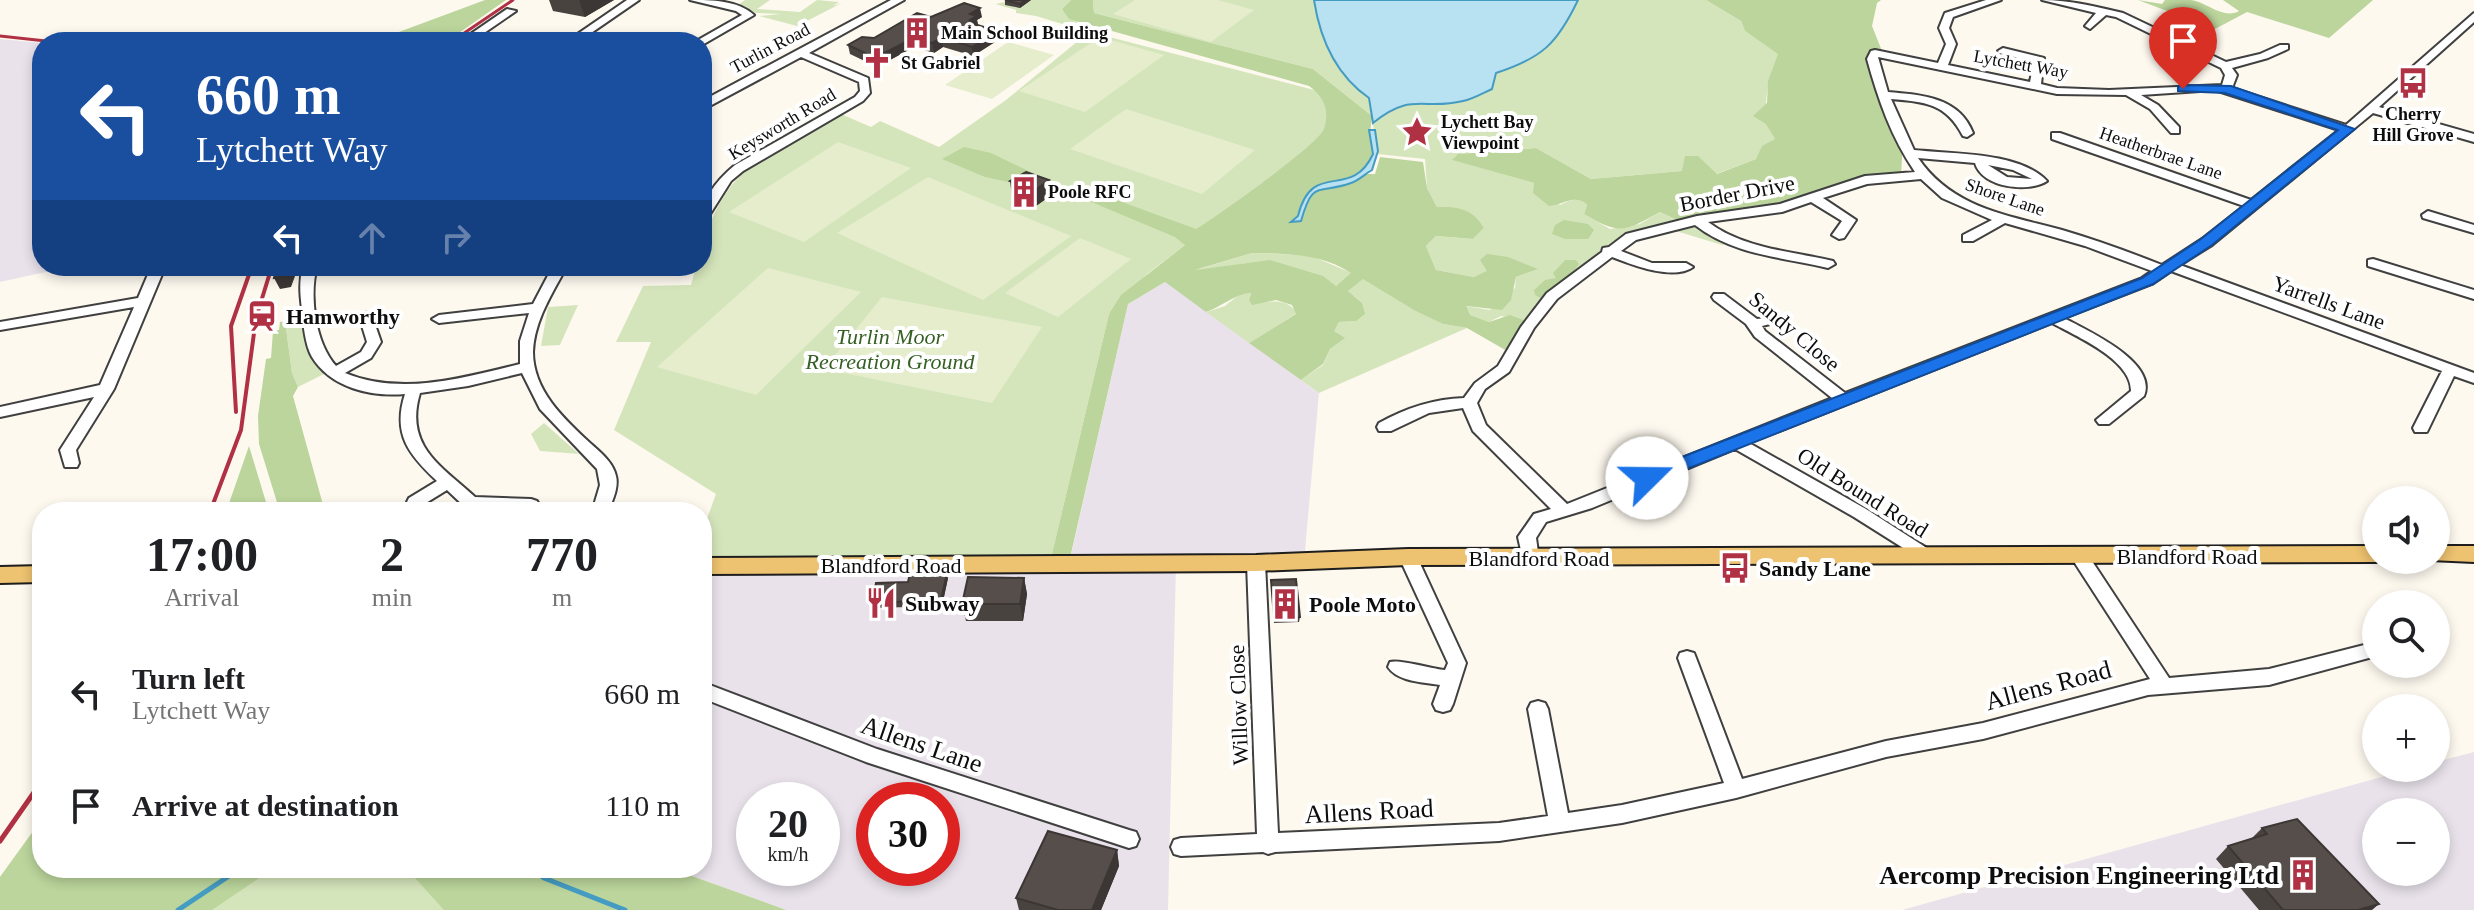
<!DOCTYPE html>
<meta charset="utf-8">
<style>
:root{--surface:#fff;--page:#f6f6f6;--text:#202124;--muted:#757577}
body{margin:0;font-family:"Times New Roman",serif;background:var(--page);color:var(--text);height:100vh;display:flex;flex-direction:column;font-size:30px;white-space:nowrap}
*{box-sizing:border-box;margin:0}
p{font-size:26px;color:var(--muted)}
.icon{flex:none;width:44px;height:44px;fill:none;stroke:currentColor;stroke-width:2;stroke-linecap:round;stroke-linejoin:round}
.map{position:relative;flex:1;overflow:hidden}
.sheet{position:absolute;left:32px;top:502px;width:680px;height:376px;display:flex;flex-direction:column;background:var(--surface);border-radius:32px;box-shadow:0 4px 12px #0003}
.sheet>*{flex:none}
.top-card{position:absolute;left:32px;top:32px;width:680px;height:244px;border-radius:32px;box-shadow:0 4px 12px #0003;background:#1a4fa0;color:#fff;overflow:hidden}
.tools{position:absolute;left:2362px;top:486px;display:grid;gap:16px}
.tools a{display:grid;place-items:center;width:88px;height:88px;border-radius:50%;background:var(--surface);box-shadow:0 4px 12px #0003;font-size:40px}
.speed{position:absolute;left:736px;top:782px;display:flex;gap:16px;font-size:40px;font-weight:700;text-align:center}
.speed>*{display:grid;place-content:center;width:104px;height:104px;border-radius:50%;background:var(--surface);box-shadow:0 4px 12px #0003;line-height:1}
.speed small{font-size:20px;font-weight:400}
.speed .limit{border:12px solid #d22;background:#fff;color:#111}
.pin{position:absolute;display:grid;place-items:center;width:68px;height:68px;color:#fff;margin:-82px -34px;border-radius:50% 50% 50% 0;rotate:-45deg;box-shadow:0 0 8px #0007}
.pin .icon{rotate:45deg}
.me{position:absolute;width:88px;margin:-44px;rotate:68deg;stroke-linejoin:round;filter:drop-shadow(0 0 6px #0008)}
.turn{display:flex;align-items:center;gap:28px;height:168px;padding:0 32px;font-size:36px}
.turn .icon{width:104px;height:104px;stroke-width:2.5}
.turn b{display:block;font-size:56px;line-height:68px}
.lanes{display:flex;align-items:center;height:76px;padding:0 32px;background:#0003;justify-content:center;gap:40px;direction:ltr}
.lanes .off{opacity:.35}
.eta{display:flex;justify-content:space-evenly;align-items:center;height:136px;text-align:center}
.eta b{font-size:48px;font-weight:600;line-height:56px}
ul{padding:0;list-style:none}
li{display:flex;align-items:center;gap:24px;height:112px;padding:0 32px}
li div{flex:1}
li b{display:block;font-size:30px}
li em{font-style:normal}
.map>svg:first-child{display:block}
.industrial{fill:#e9e2eb;fill-rule:evenodd}
.green{fill:#d5e5bb}
.forest{fill:#bbd59c;fill-rule:evenodd}
.pitch{fill:#e5edcc}
.water{fill:#b8e1f1;stroke:#459cc2;stroke-width:2}
.lines{fill:none;stroke-linecap:round;stroke-linejoin:round}
.stream{stroke:#459cc2;stroke-width:5}
.minor-casing{stroke:#404040;stroke-width:4}
.major-casing{stroke:#1e1e1e;stroke-width:4}
.minor{fill:#fff;fill-rule:evenodd}
.major{fill:#edc270;fill-rule:evenodd}
.rail-far2{stroke:#b13144;stroke-width:3}
.rail-far1{stroke:#b13144;stroke-width:4}
.rail{stroke:#b13144;stroke-width:5}
.wall{fill:#494340}
.shaded-wall{fill:#3c3734}
.building{fill:#554e4b;stroke:#3c3734;stroke-width:2}
.route{fill:#1a73e8;stroke:#114b97;stroke-width:2}
.labels{text-anchor:middle;stroke-width:8;stroke-linejoin:round;paint-order:stroke}
.far-poi-label{font-size:18px;font-weight:bold;fill:#0d0d0d;stroke:#fff;text-anchor:start}
.far-street-label{font-size:18px;fill:#0d0d0d;stroke:#fff}
.street-label{font-size:22px;fill:#0d0d0d;stroke:#fff}
.poi-label{font-size:22px;font-weight:bold;fill:#0d0d0d;stroke:#fff;text-anchor:start}
.park-label{font-size:22px;font-style:italic;fill:#355f23;stroke:#fff}
.near-street-label{font-size:26px;fill:#0d0d0d;stroke:#fff}
.near-poi-label{font-size:26px;font-weight:bold;fill:#0d0d0d;stroke:#fff;text-anchor:end}
</style>
<div class="map">
<svg width="2474" height="910" viewBox="0 0 2474 910">
<rect width="100%" height="100%" fill="#fef9ef"/>
<!-- industrial -->
<path class="industrial" d="M0,39L42,43V266H73L0,282Z
M1165,282L1319,393L1304,562L1176,564L1168,910H786L686,874L690,868H702V566L1069,564L1128,304ZM754,800H822V868H754ZM874,800H942V868H874Z
M2474,752V910H1902L2410,769L2436,768V762ZM2376,812H2436V872H2376Z"/>
<!-- green -->
<path class="green" d="M745,0H770L757,9L800,12L817,0L839,2L833,6L842,3L797,26L759,16L781,14L756,13L738,5Z
M982,0L996,4L1009,1L1020,8L1031,0H1071L1062,9L1092,27L1090,32L1322,92L1341,126L1147,274L1109,314L1051,558L702,559V532L716,494L614,430L651,342H616L643,286L691,285L696,266H702C702,231 722,190 749,167C772,147 814,130 841,114L871,127L880,121L939,147L1006,100L1089,32L1036,16L1016,13V10Z
M1093,0H1706L1741,21L1745,31L1779,54C1767,82 1759,112 1775,139L1756,159L1716,174L1682,171L1591,179L1536,148L1458,154L1453,160L1534,183L1560,205C1570,200 1578,196 1587,205L1584,214L1610,229L1640,224L1660,212L1675,219L1697,220L1730,244L1722,245L1666,228L1608,251L1531,323L1501,316L1489,322L1469,315L1465,306L1490,310L1515,288L1516,277L1537,269L1522,264L1474,277L1436,270L1426,246L1436,236L1473,239L1484,228C1472,209 1458,206 1437,207L1427,188L1425,159L1377,154L1372,116L1313,69L1094,13Z
M1252,253L1309,255L1352,273L1336,286L1248,263L1193,271Z
M1363,278L1443,324L1467,328L1319,393L1301,380L1323,365L1330,349L1344,338L1333,331L1339,322L1356,321L1362,303L1348,291Z
M1241,293H1251L1249,300C1267,305 1285,295 1297,313L1249,343L1206,312L1225,306Z
M578,305L560,345L541,346L548,307Z
M285,321L302,325L306,347L324,374L298,387L292,373Z
M544,423L579,454L540,451L531,434Z
M42,819V868H690L686,874L786,910H0V877Z"/>
<!-- forest -->
<path class="forest" d="M485,0H506L446,42H372Z
M1071,0H1093L1094,13L1313,69L1372,116L1370,134L1373,157L1359,174H1375L1380,157L1423,162L1427,188L1437,207C1458,206 1473,209 1484,228L1473,239L1436,236L1426,246L1436,270L1474,277L1487,271L1480,260L1487,254L1508,257L1538,269L1516,277L1511,300L1502,310L1466,306L1470,315L1489,322L1510,315L1531,323L1514,355L1467,328L1443,324L1414,310L1363,279L1348,291L1362,303L1365,314L1356,321L1339,322L1334,331L1345,338L1330,349L1323,364L1301,380L1249,343L1296,314L1292,305L1276,300L1252,305L1249,300L1251,293C1236,293 1221,307 1206,312L1165,282L1128,304L1070,558H1051L1109,314L1121,295L1185,245L1175,237L1077,196L1100,194L1196,229C1216,217 1318,145 1324,129C1330,110 1324,97 1309,86L1069,19L1062,9ZM1252,253C1288,254 1320,253 1351,273L1336,286L1323,276L1270,260L1195,270Z
M1706,0H1881L1877,3L1872,26L1882,51L1875,53L1903,138L1901,177L1865,180L1782,208L1697,220L1675,219L1660,212C1624,232 1620,235 1584,214L1587,205C1575,193 1563,205 1549,206L1533,193L1534,183L1452,160L1458,154L1536,148L1591,179L1682,171L1685,156H1698L1717,174L1756,159L1762,146L1775,139L1766,124L1753,116L1767,103L1768,81L1778,54L1745,31L1741,21Z
M2138,0L2162,4L2165,0C2173,0 2183,0 2191,0C2207,2 2223,20 2239,11L2223,0H2373L2329,38L2247,12L2215,29Z
M964,147L991,153L1041,177L1028,186L985,177L942,159Z
M1564,220L1588,224L1594,230L1588,239H1565L1552,234L1555,225Z
M1565,260H1576L1579,264C1571,276 1555,292 1542,299L1535,295L1534,290L1545,280L1556,278L1553,273Z
M285,321L292,373L298,387L293,396L325,512H280L259,444L258,416L266,359L271,358L273,331L279,330L280,322Z
M249,446L269,512H226Z
M42,819V868H274L212,910H0V877Z
M406,868H690L686,874L786,910H444Z"/>
<!-- pitch -->
<path class="pitch" d="M1135,0H1218L1254,10L1211,42L1113,14Z
M1100,37L1164,55L1085,112L1019,91Z
M1008,42L1054,55L992,99L945,85Z
M1126,109L1255,150L1202,194L1070,149Z
M838,142L911,168L804,242L729,212Z
M928,177L1071,236L983,300L837,233Z
M1080,238L1131,259L1058,317L1005,293Z
M768,268L861,292L756,395L657,367Z
M882,297L1042,327L992,403L824,369Z"/>
<!-- water -->
<path class="water" d="M1314,0H1578C1557,44 1542,58 1496,73L1492,89C1483,93 1473,99 1463,101C1423,111 1412,91 1373,123L1369,98C1336,75 1320,39 1314,0Z
M1369,130H1375L1378,151L1372,170C1365,174 1358,181 1351,183C1317,195 1313,179 1301,221L1291,222L1298,216C1312,158 1351,202 1373,154Z"/>
<g class="lines">
<!-- stream -->
<path class="stream" d="M532,868L544,878L625,910
M178,910L241,868"/>
<defs>
<path id="minor" d="M627,0H639L578,42H566Z
M690,0C712,0 737,0 754,15L702,45V42H697L698,40L742,15L736,11Z
M891,0H904L809,53L868,78L870,93L863,101L743,171L731,181L707,219L702,220C702,198 718,179 735,165L855,97L860,91L859,82L801,57L706,108L702,109V101Z
M1986,0H2001L1953,17L1949,28L1956,44L1948,65L2030,82L2034,62L1999,53L1998,51L2003,48L2044,58L2041,84L2057,88L2109,90L2222,85L2225,75L2221,68L2116,17L2106,15L2090,29L2085,26L2096,13L2042,0C2070,0 2097,7 2123,13L2226,62L2260,54L2280,45H2288V49L2268,58L2232,68L2237,75L2232,88L2346,125L2474,13V22L2379,107L2474,134V142L2373,113L2212,245L2180,265L2474,373V383L2454,376L2427,432H2415L2413,428L2442,371L2171,271L2152,284L2064,318C2088,331 2158,362 2144,396L2109,424H2099L2096,420L2131,391C2132,360 2076,336 2052,323L1749,443L1866,509L1933,552L1936,557L1933,562L1927,563L1854,517L1735,449L1592,508L1546,522L1536,538L1539,559L1536,564H1524L1518,537L1534,514L1551,509L1473,431L1463,408L1429,413L1391,431H1379L1377,427L1379,423C1406,408 1433,399 1464,398L1475,383L1498,366L1521,327L1547,293L1602,252L1603,248L1609,247L1626,234L1697,216L1780,204L1865,176L1915,172C1891,137 1878,99 1867,59L1871,51L1875,50L1938,63L1946,44L1939,28L1945,13ZM1878,57L2057,94L2126,95L2150,109L2171,133H2179V127L2158,105L2141,95L2215,90L2339,130L2251,200L2060,133H2052V139L2244,206L2202,239L2162,265C2129,252 2096,240 2062,230C2008,215 1953,209 1918,158L1975,163C1982,188 2029,193 2047,181C2020,152 1952,154 1914,150L1891,99C1925,102 1946,103 1963,136L1967,137L1973,133C1959,97 1922,95 1888,92ZM1988,165L2013,170L2032,179L2007,177ZM1921,179L1942,198L1992,220L1963,235V241H1973L2005,223L2085,246L2152,271L2142,278L1845,393L1765,331L1762,326L1774,323L1776,320L1774,317L1757,319L1724,294H1714L1712,297L1714,300L1746,324L1755,337L1832,398L1567,504L1486,425L1477,403L1485,389L1509,372L1534,328L1557,299L1612,257C1633,265 1673,281 1693,267L1686,263H1652L1621,251L1636,240L1695,225C1733,255 1782,257 1828,268L1835,264L1833,261C1791,251 1744,249 1708,222L1782,212L1811,202L1842,221L1832,235L1839,239L1844,238L1856,220L1823,198L1867,184Z
M507,9L516,11L471,42H459Z
M2428,211L2474,225V233L2423,218L2422,215Z
M2373,259L2474,290V299L2368,266V260Z
M303,266H317C309,296 315,342 336,366L361,352L367,342L359,316L366,312L371,313L381,342L371,358L345,373C401,396 463,378 520,364V341L529,313L439,323L432,319L439,315L533,304L553,266H567C553,292 534,321 533,352C533,390 563,418 590,443C600,452 613,462 616,476C619,488 612,501 608,512H592L600,485L597,469L540,409L522,373L468,386L420,393C404,446 441,466 475,497L531,499L537,501L539,505L537,509H471L465,507L447,490L421,506H409L407,502L409,498L437,481C409,455 392,434 405,394C371,397 331,388 312,357C305,345 303,323 302,309C300,294 299,281 303,266Z
M156,268L163,272L114,389L76,450L79,463L77,467H65L60,450L94,397L0,417V407L100,385L134,307L0,330V322L138,298L149,272Z
M1408,551L1414,552L1417,557L1466,663L1453,704L1450,710L1443,712L1436,710L1433,704L1440,685C1423,682 1398,682 1388,667L1390,662C1399,659 1433,669 1445,670L1448,663L1399,557L1402,552Z
M2080,551L2086,552L2169,678L2269,669L2376,642V656L2269,685L2148,695L1983,739L1886,757L1736,798L1622,823L1499,841L1275,852L1268,854L1263,852L1181,856L1174,854L1171,847L1174,840L1181,838L1257,834L1247,563L1250,558H1262L1265,563L1278,833L1499,823L1548,816L1528,709L1531,703L1538,701L1545,703L1548,709L1568,813L1622,805L1724,783L1678,658L1680,653L1687,651L1694,653L1696,658L1742,779L1886,741L1983,723L2150,679L2071,557L2074,552Z
M702,682L877,749L1129,830L1136,832L1139,839L1136,846L1129,848L866,762L702,698Z"/>
<path id="major" d="M2376,546V560H2382L2376,562L1408,565L1256,571L702,574V558L1256,555L1408,549Z
M2436,546H2474V562L2430,560H2436Z
M42,566V582L0,583V567Z"/>
</defs>
<!-- minor casing -->
<use href="#minor" class="minor-casing"/>
<!-- major casing -->
<use href="#major" class="major-casing"/>
<!-- minor -->
<use href="#minor" class="minor"/>
<!-- major -->
<use href="#major" class="major"/>
<!-- rail-far2 -->
<path class="rail-far2" d="M0,36L55,42
M451,42L513,0"/>
<!-- rail-far1 -->
<path class="rail-far1" d="M236,412L231,326L252,266
M210,512L241,430L256,318L272,266"/>
<!-- rail -->
<path class="rail" d="M0,841L42,781"/>
</g>
<!-- wall -->
<path class="wall" d="M549,0H614L585,17L553,11Z
M1005,0H1031L1020,8L1005,5Z
M931,17H982L977,20L978,25L997,31L998,40L973,56L943,47L934,53L914,47L877,67L850,54L848,45L874,38Z
M1049,180L1050,196L1036,206L1012,197L1010,181Z
M948,578L942,606L874,608L872,603L908,582Z
M1024,578L1027,594L1023,621H966L962,604Z
M1271,585L1300,617L1299,622L1274,623Z
M2262,828L2372,910H2259L2216,859L2228,846L2251,839Z
M1117,850L1119,866L1101,910H1019L1016,898Z"/>
<!-- shaded-wall -->
<path class="shaded-wall" d="M579,0H614L585,17Z
M1025,0H1031L1020,8V4Z
M980,8L982,17L977,20L978,25L973,33L970,14Z
M997,31L998,40L973,56L972,47Z
M942,37L943,47L934,53L932,43Z
M913,38L914,47L877,67L875,58Z
M1049,180L1050,196L1036,206L1034,191Z
M289,266H297L298,268L291,287L280,289L274,278Z
M947,573L948,578L942,606L941,600Z
M1024,578L1027,594L1023,621L1020,604Z
M1117,850L1119,866L1101,910H1092Z
M2379,904L2372,910H2358Z"/>
<!-- building -->
<path class="building" d="M1005,0H1025L1020,4Z
M964,3L980,8L970,14L977,16L970,20L974,22L971,23L997,31L972,47L942,37L932,43L913,38L875,58L848,45L862,37L874,38L917,13L931,17Z
M1026,172L1049,180L1034,191L1010,181Z
M277,266H289L285,276L274,278Z
M910,573H947L941,600L872,603L876,583L908,582Z
M968,577L1024,578L1020,604H962Z
M1296,579L1300,617L1274,618L1271,580Z
M2297,819L2379,904L2358,910H2283L2228,846L2267,834L2262,828Z
M1048,831L1117,850L1092,910H1058L1016,898Z"/>
<!-- route -->
<path class="route" d="M2183,85L2231,86L2355,129L2212,245L2153,284L1654,482H1641V473L2142,278L2201,239L2338,130L2225,93L2178,91V86Z"/>
<!-- icons -->
<defs>
<symbol id="building-bare" viewBox="-9 -9 18 18"><path d="M-4-6H4V6H1V3H-1V6H-4ZM-2.5-4.3h1.7v1.8h-1.7ZM.8-4.3h1.7v1.8H.8ZM-2.5-1h1.7V.8h-1.7ZM.8-1h1.7V.8H.8Z" fill="#b13144" stroke="#fff" stroke-width="2.5" paint-order="stroke"/></symbol>
<symbol id="church-bare" viewBox="-9 -9 18 18"><path d="M-1.2-6h2.4v3.5h3.3v2.4h-3.3V6h-2.4V-.1h-3.3v-2.4h3.3Z" fill="#b13144" stroke="#fff" stroke-width="2.5" paint-order="stroke"/></symbol>
<symbol id="bus-bare" viewBox="-9 -9 18 18"><path d="M-5-6H5V4H4V6H2V4H-2V6H-4V4H-5ZM-3.5-4V0h7V-4ZM-3.5 1.2v1.5H-2V1.2ZM2 1.2v1.5H3.5V1.2Z" fill="#b13144" stroke="#fff" stroke-width="2.5" paint-order="stroke"/></symbol>
<symbol id="sight-bare" viewBox="-9 -9 18 18"><path d="M0-6L1.8-2.2L6-1.7L2.9 1.2L3.7 5.4L0 3.3L-3.7 5.4L-2.9 1.2L-6-1.7L-1.8-2.2Z" fill="#b13144" stroke="#fff" stroke-width="2.5" paint-order="stroke"/></symbol>
<symbol id="station-bare" viewBox="-9 -9 18 18"><path d="M-3-6H3Q5-6 5-4V2Q5 4 3 4L4.5 6H3L1.5 4h-3L-3 6H-4.5L-3 4Q-5 4-5 2V-4Q-5-6-3-6ZM-3.5-4v3h7v-3ZM-3.5 1v1.5H-2V1ZM2 1v1.5H3.5V1Z" fill="#b13144" stroke="#fff" stroke-width="2.5" paint-order="stroke"/></symbol>
<symbol id="restaurant-bare" viewBox="-9 -9 18 18"><path d="M-5-6h1v4h1v-4h1v4h1v-4h1v5L-1.5 .5V6h-2V.5L-5-1ZM5-6V6H3V1.5H1.5Q1.5-4 5-6Z" fill="#b13144" stroke="#fff" stroke-width="2.5" paint-order="stroke"/></symbol>
</defs>
<g fill-rule="evenodd">
<use href="#building-bare" x="895" y="11" width="44" height="44"/>
<use href="#church-bare" x="855" y="41" width="44" height="44"/>
<use href="#bus-bare" x="2391" y="61" width="44" height="44"/>
<use href="#sight-bare" x="1395" y="110" width="44" height="44"/>
<use href="#building-bare" x="1002" y="170" width="44" height="44"/>
<use href="#station-bare" x="240" y="294" width="44" height="44"/>
<use href="#bus-bare" x="1713" y="546" width="44" height="44"/>
<use href="#restaurant-bare" x="859" y="581" width="44" height="44"/>
<use href="#building-bare" x="1263" y="582" width="44" height="44"/>
<use href="#building-bare" x="2281" y="853" width="44" height="44"/>
</g>
<g class="labels">
<!-- far-poi labels -->
<g class="far-poi-label">
<text x="941" y="39">Main School Building</text>
<text x="901" y="69">St Gabriel</text>
<text x="2413" y="120" text-anchor="middle">Cherry<tspan x="2413" dy="21">Hill Grove</tspan></text>
<text x="1441" y="128">Lychett Bay<tspan x="1441" dy="21">Viewpoint</tspan></text>
<text x="1048" y="198">Poole RFC</text>
</g>
<!-- far-street labels -->
<g class="far-street-label">
<text transform="translate(770 48) rotate(-28)" y="6">Turlin Road</text>
<text transform="translate(2021 64) rotate(10)" y="6">Lytchett Way</text>
<text transform="translate(782 124) rotate(-31)" y="6">Keysworth Road</text>
<text transform="translate(2161 153) rotate(19)" y="6">Heatherbrae Lane</text>
<text transform="translate(2005 197) rotate(19)" y="6">Shore Lane</text>
</g>
<!-- street labels -->
<g class="street-label">
<text transform="translate(1737 193) rotate(-11)" y="8">Border Drive</text>
<text transform="translate(2329 302) rotate(20)" y="8">Yarrells Lane</text>
<text transform="translate(1795 331) rotate(40)" y="8">Sandy Close</text>
<text transform="translate(1863 492) rotate(32)" y="8">Old Bound Road</text>
<text x="2187" y="564">Blandford Road</text>
<text x="1539" y="566">Blandford Road</text>
<text x="891" y="573">Blandford Road</text>
<text transform="translate(1238 705) rotate(-92)" y="8">Willow Close</text>
</g>
<!-- poi labels -->
<g class="poi-label">
<text x="286" y="324">Hamworthy</text>
<text x="1759" y="576">Sandy Lane</text>
<text x="905" y="611">Subway</text>
<text x="1309" y="612">Poole Moto</text>
</g>
<!-- park labels -->
<g class="park-label">
<text x="890" y="344">Turlin Moor<tspan x="890" dy="25">Recreation Ground</tspan></text>
</g>
<!-- near-street labels -->
<g class="near-street-label">
<text transform="translate(2048 685) rotate(-15)" y="9">Allens Road</text>
<text transform="translate(922 744) rotate(19)" y="9">Allens Lane</text>
<text transform="translate(1369 811) rotate(-3)" y="9">Allens Road</text>
</g>
<!-- near-poi labels -->
<g class="near-poi-label">
<text x="2279" y="884">Aercomp Precision Engineering Ltd</text>
</g>
</g>
</svg>
<div class="tools">
<a><svg class="icon" aria-label="sound" viewBox="0 0 24 24"><path d="M4 9h4l5-4v14l-5-4H4zM17 9q2 3 0 6"/></svg></a>
<a><svg class="icon" aria-label="search" viewBox="0 0 24 24"><circle cx="10" cy="10" r="6"/><path d="M15 15l6 6"/></svg></a>
<a>+</a>
<a>−</a>
</div>
<div class="speed"><div>20<small>km/h</small></div><div class="limit">30</div></div>
<div class="pin" style="left:2183px;top:89px;background:#d93025"><svg class="icon" aria-label="arrive" viewBox="0 0 24 24"><path d="M6 21V4h12l-3 4 3 4H6"/></svg></div>
<svg class="me" style="left:1647px;top:478px" viewBox="-20 -20 40 40"><circle r="19" fill="#fff"/><path d="M0-13L10 11 0 6-10 11z" fill="#1a73e8"/></svg>
<div class="top-card">
<div class="turn"><svg class="icon" aria-label="left" viewBox="0 0 24 24"><path d="M17 20v-9H6M10 6l-5 5 5 5"/></svg><div><b>660 m</b>Lytchett Way</div></div>
<div class="lanes"><svg class="icon" aria-label="left" viewBox="0 0 24 24"><path d="M17 20v-9H6M10 6l-5 5 5 5"/></svg><svg class="icon off" aria-label="ahead" viewBox="0 0 24 24"><path d="M12 20V5M6 11l6-6 6 6"/></svg><svg class="icon off" aria-label="right" viewBox="0 0 24 24"><path d="M7 20v-9h11M14 6l5 5-5 5"/></svg></div>
</div>
<section class="sheet">
<div class="eta">
<div><b>17:00</b><p>Arrival</p></div>
<div><b>2</b><p>min</p></div>
<div><b>770</b><p>m</p></div>
</div>
<ul>
<li><svg class="icon" aria-label="left" viewBox="0 0 24 24"><path d="M17 20v-9H6M10 6l-5 5 5 5"/></svg><div><b>Turn left</b><p>Lytchett Way</p></div><em>660 m</em></li>
<li><svg class="icon" aria-label="arrive" viewBox="0 0 24 24"><path d="M6 21V4h12l-3 4 3 4H6"/></svg><div><b>Arrive at destination</b></div><em>110 m</em></li>
</ul>
</section>
</div>
